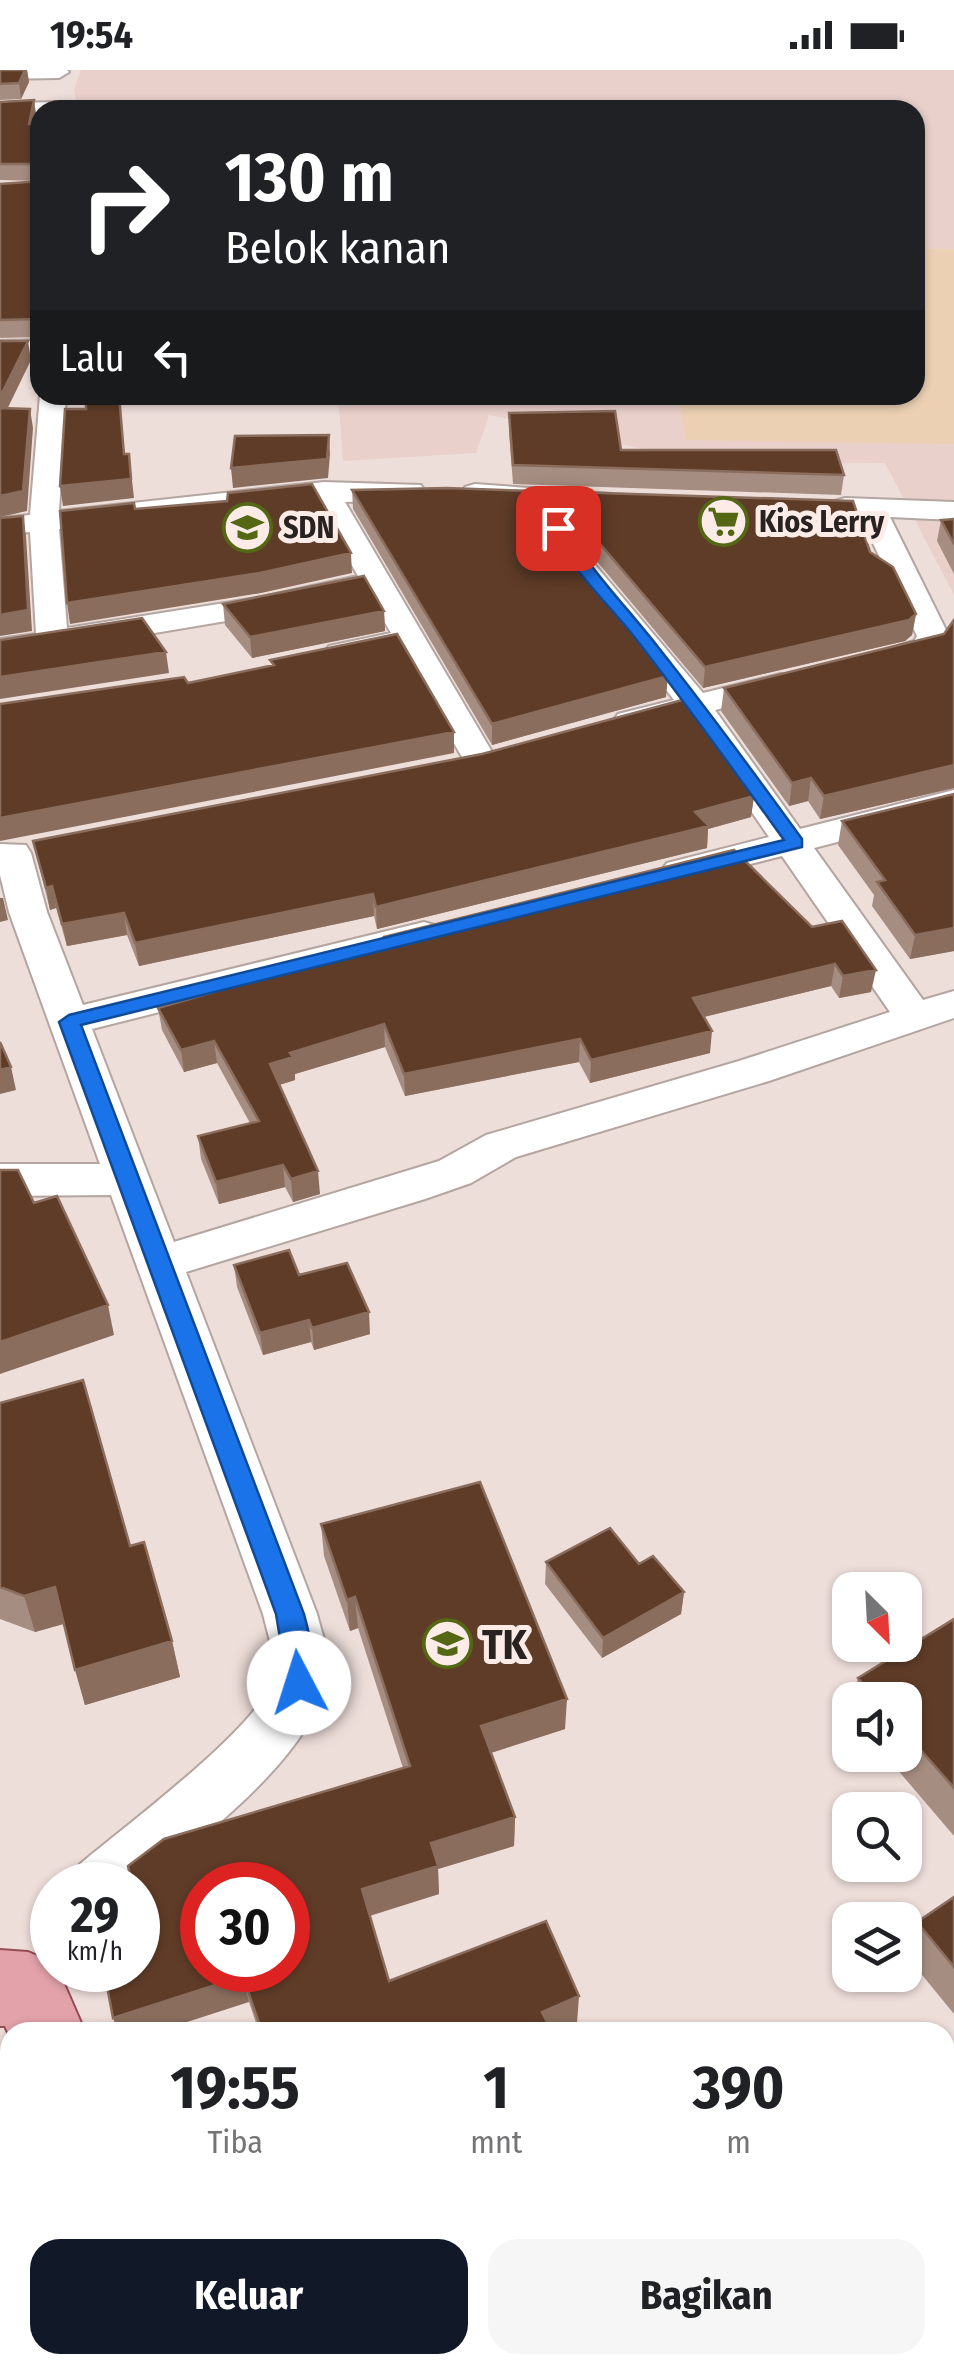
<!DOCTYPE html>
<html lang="id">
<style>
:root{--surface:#fff;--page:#f6f6f6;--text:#202124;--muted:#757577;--accent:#111827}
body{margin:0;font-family:"Fira Sans Condensed",sans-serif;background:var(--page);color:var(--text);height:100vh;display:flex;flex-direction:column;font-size:38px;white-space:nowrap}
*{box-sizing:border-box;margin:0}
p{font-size:32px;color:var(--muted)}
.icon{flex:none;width:55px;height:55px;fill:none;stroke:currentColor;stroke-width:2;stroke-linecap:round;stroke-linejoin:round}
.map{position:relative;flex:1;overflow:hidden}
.sheet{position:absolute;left:0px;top:1952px;width:955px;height:352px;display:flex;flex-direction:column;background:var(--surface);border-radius:30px 30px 0 0;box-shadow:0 2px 8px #0004}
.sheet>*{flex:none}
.banner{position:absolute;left:30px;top:30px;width:895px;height:305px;border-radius:30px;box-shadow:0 2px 8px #0004;background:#202124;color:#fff;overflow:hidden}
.needle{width:65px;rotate:156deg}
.buttons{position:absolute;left:832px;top:1502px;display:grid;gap:20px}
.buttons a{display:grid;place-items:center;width:90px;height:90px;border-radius:20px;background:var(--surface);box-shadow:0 2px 8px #0004;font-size:50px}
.speed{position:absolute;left:30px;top:1792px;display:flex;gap:20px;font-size:50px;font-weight:700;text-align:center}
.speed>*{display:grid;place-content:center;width:130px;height:130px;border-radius:50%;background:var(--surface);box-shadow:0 2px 8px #0004;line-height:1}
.speed small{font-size:25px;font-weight:400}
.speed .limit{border:15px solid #d22;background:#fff;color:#111}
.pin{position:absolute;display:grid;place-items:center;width:85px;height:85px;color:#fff;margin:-42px;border-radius:20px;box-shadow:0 5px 15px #0006}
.me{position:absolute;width:110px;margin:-55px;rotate:355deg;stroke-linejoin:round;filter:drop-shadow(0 0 8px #0008)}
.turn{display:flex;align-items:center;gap:35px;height:210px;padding:0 30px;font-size:45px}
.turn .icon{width:130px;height:130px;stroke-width:2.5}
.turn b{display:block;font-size:70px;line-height:85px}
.then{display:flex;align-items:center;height:95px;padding:0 30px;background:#0003;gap:20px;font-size:38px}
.eta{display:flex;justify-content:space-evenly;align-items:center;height:170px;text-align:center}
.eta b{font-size:60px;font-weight:700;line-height:70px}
.action{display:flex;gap:20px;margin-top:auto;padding:20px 30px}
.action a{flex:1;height:115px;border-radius:30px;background:var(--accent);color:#fff;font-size:40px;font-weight:700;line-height:115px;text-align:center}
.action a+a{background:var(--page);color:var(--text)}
.status{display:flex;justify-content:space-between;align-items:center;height:70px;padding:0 50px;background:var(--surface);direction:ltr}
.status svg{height:28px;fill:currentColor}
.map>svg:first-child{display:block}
.built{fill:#e9d0cb}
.green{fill:#ebd0b3}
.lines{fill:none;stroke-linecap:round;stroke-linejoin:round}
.minor-casing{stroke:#b4a5a1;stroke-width:4}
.major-casing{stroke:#954d54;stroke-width:4}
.minor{fill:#fff;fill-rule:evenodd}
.major{fill:#e3a2a9;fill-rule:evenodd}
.wall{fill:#a68d81}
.shaded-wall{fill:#8a6d5d}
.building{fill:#5f3c28;stroke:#8a6d5d;stroke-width:2.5;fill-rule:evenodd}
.route{fill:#1a73e8;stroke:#114b97;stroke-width:2.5}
.labels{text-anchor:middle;stroke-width:10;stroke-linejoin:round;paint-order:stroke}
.far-poi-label{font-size:30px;font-weight:bold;fill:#282220;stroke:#fcebe7;text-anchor:start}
.near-poi-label{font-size:42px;font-weight:bold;fill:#282220;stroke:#fcebe7;text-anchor:start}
</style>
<div class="status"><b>19:54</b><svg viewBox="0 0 49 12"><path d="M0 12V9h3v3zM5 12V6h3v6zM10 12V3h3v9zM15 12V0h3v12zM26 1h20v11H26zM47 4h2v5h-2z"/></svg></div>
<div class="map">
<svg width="954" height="2304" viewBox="0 0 954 2304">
<rect width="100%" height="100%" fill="#eededa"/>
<!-- built -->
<path class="built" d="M81,0H954V525L885,393L712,394L489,345L476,383L343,391L338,325H915V40H78L74,20Z"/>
<!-- green -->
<path class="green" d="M915,179H954V374L686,370L678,325H915Z"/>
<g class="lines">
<defs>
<path id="minor" d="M0,0H67L69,2L59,8L0,9Z
M64,32L71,34L73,40L0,45V33Z
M40,270V286L0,287V271Z
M40,325H66L59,441L324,412L421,415L425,421L421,427L411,430L345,432L498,692L493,699L481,702L469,699L400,581L340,593L329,590L324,583L329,576L391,563L367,522L262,545L0,589V569L36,564L30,462L0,466V448L30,445ZM316,433L358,506L262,527L67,558L59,459L263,435Z
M475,414L641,426L645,432L641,438L631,441L562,437L586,484L703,623L781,604L793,607L797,614L793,621L715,640L800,759L954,720V742L814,778L923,930L954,921V948L769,1011L516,1087L471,1113L425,1129L186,1202L317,1544C322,1565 333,1590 327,1612C304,1695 200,1767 138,1821V1815H70L79,1795C121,1759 255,1660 271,1613C278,1592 268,1565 263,1544L111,1125L0,1126V1094H100L9,842L0,805V774L26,775L31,783L47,842L83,935L424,852L438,856L443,864L438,872L92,959L174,1172L439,1091L486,1065L739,991L890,942L782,786L680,812L667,809L661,801L667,793L769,767L686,647L630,661L618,658L613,651L618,644L674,630L613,551L562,493L533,435L465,429L461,423L465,417Z
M845,428L954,432V450L890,447L949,566L936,585L883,601L872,598L867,591L872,584L914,571L917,566L860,446L835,443L831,437L835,431Z"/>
<path id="major" d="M0,1880L28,1882L52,1892V1900H58L85,1962H10V1967L5,1956H0Z
M141,2295H227L230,2304H144Z"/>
</defs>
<!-- minor casing -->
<use href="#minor" class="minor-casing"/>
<!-- major casing -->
<use href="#major" class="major-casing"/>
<!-- minor -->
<use href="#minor" class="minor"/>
<!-- major -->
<use href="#major" class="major"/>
</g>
<!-- wall -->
<path class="wall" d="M0,0H27L29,12L21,29L0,30Z
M34,30L36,46L34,54H40V111L0,110V32Z
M40,112V267L0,268V114Z
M509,343L621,380L844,405L841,425L513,414L509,362Z
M352,420L560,475L666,627L492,675L353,439Z
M570,422L870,482L916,544L912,565L905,571L703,618L589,482L569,442Z
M954,449V504L937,471L941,450Z
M223,534L384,541L385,561L252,588L225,555Z
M954,550V718L820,749L808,731L789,736L721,641L724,618L944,564Z
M954,724V881L910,889L872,836L874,825L838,775L842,751Z
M754,726L751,747L708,759L707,778L377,859L374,846L139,896L127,865L67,876L56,838L50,840L33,771Z
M734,780L871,922L839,928L831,916L704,947L710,983L590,1013L579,992L405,1026L385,977L295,1004V1010L279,1015L320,1124L293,1132L285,1117L219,1134L201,1089L198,1066L250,1053L217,993L184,1002L162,960L158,938L384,873V867Z
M234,1195L299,1205L370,1264L314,1280L311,1272L263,1285L237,1217Z
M0,1333L130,1476L172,1571L180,1607L85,1635L64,1554L35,1562L0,1549Z
M321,1454L565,1659L491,1683L515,1747L514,1776L438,1799L439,1824L370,1846L389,1911L577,1953L553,1962H259L249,1932L130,1805L403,1698L358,1558L350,1561L324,1486Z
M546,1492L639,1494L684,1522L681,1544L602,1588L545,1514Z
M954,1549V1766L885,1685H905V1630H852L858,1608Z
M954,1827V1944L905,1884L917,1852Z"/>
<!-- shaded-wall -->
<path class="shaded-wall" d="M25,0H27L29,12L21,29L19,13Z
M34,30L36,46L31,70L29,54Z
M28,271L31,290L0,354V327Z
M30,339L33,358L27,441L0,447V426Z
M329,365L330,384L328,408L233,418L231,398Z
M129,384L134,428L63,436L60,416Z
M23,446L26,466L32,561L0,566V545Z
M351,483L352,503L261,523L70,554L67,533Z
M384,541L385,561L252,588L250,567Z
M916,544L912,565L905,571L703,618L705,597Z
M166,582L169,603L0,629V607Z
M668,606L666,627L492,675V654Z
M454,662V683L0,771V748Z
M954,695V718L820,749L824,726Z
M811,708L808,731L789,736L792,713Z
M754,726L751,747L708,759L707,778L377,859L376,837Z
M52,816L56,838L50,840L46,818Z
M373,824L374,846L139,896L135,873Z
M0,828H3L8,850L0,852Z
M124,843L127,865L67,876L62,854Z
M954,858V881L910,889L915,865Z
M835,894L831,916L691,950L693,928Z
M876,900L871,922L839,928L843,906Z
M384,954L385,977L295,1004V1010L273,1017L270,994L290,983Z
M712,961L710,983L590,1013L591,990Z
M580,969L579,992L405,1026L404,1004Z
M214,971L217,993L184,1002L181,980Z
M11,997L16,1020L0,1024V1000Z
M283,1095L285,1117L219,1134L216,1112Z
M318,1101L320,1124L293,1132L291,1109Z
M108,1235L114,1265L0,1304V1272Z
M369,1242L370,1264L314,1280L312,1258Z
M309,1250L311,1272L263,1285L260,1263Z
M55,1517L66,1553L35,1562L24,1526Z
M684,1522L681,1544L602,1588L603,1568Z
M355,1527L358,1558L350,1561L347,1530Z
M172,1571L180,1607L85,1635L75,1600Z
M567,1629L565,1659L481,1686V1656Z
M515,1747L514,1776L438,1799L439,1824L365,1847L362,1819L431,1773Z
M243,1906L249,1932L156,1962H118L113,1948Z
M579,1926L577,1953L553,1962H541L542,1942Z
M0,2218L10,2254V2273L0,2236Z
M16,2295H21L24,2304H19Z
M295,2295H309L311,2304H277Z"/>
<!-- building -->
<path class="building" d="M0,0H25L19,13L0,14Z
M34,30L29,54H40V94H0V32Z
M40,111V247L39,249L0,250V114Z
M0,271H28L0,327Z
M86,325H119L124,384H129L131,409L60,416L65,339H86Z
M0,338L30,339L23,421L0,426Z
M615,341L621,380H836L844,405L513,395L509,343Z
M329,365L327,389L231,398L235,366Z
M312,414L351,483L260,503L67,533L60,441L134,433L135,439L227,431L228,423Z
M447,418L532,421L560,475L668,606L492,654L352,420Z
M570,422L853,431L870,482L893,497L916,544L909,550L705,597L590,462Z
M23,446L28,540L0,545V448Z
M954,449V474L941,450Z
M364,506L384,541L250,567L223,534Z
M142,548L166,582L0,607V570Z
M954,550V695L824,726L811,708L792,713L724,618L944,564Z
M397,564L454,662L0,748V634L184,607L188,613L274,595L270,590Z
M686,629L754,726L695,742L709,756L376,837L373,824L135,873L124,843L62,854L52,816L46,818L33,771L482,684Z
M954,724V858L915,865L877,812L885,810L842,751Z
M734,780L812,857L842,851L876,900L843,906L835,894L693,928L712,961L591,990L580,969L404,1004L384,954L290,983L293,987L270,994L318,1101L291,1109L283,1095L216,1112L198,1066L259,1051L214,971L181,980L158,938L385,873L384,867Z
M0,972L11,997L0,1000Z
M0,1100H18L34,1133L57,1126L108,1235L0,1272Z
M289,1180L299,1205L347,1193L369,1242L312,1258L309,1250L260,1263L234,1195Z
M83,1310L130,1476L144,1472L172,1571L75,1600L55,1517L24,1526L0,1517V1333Z
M480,1412L567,1629L481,1656L515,1747L431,1773L438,1796L362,1819L389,1911L546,1851L579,1926L542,1942L552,1962H262L243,1906L113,1948L104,1900H138V1815H99L130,1805L128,1796L164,1769L410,1696L355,1527L347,1530L321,1454ZM202,1815H288V1900H202Z
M610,1458L639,1494L653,1486L684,1522L603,1568L546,1492Z
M954,1549V1718L905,1662V1630H877L858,1608Z
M954,1827V1897L917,1852Z
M0,2236L10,2273V2295H16L19,2304H0Z
M266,2295H295L277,2304H269Z
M309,2295H615L617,2300L609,2304H312Z"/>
<!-- route -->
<path class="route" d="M553,455H564C590,500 626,536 658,577C708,640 755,704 802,769V777L81,955L304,1544C310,1568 320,1598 309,1622L299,1626L289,1622L276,1544L59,952L69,945L784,770C735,702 687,635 636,569C607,532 572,501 551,458Z"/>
<!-- icons -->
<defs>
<symbol id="supermarket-ring" viewBox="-11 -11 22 22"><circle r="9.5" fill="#fcebe7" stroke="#536714" stroke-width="1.5"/><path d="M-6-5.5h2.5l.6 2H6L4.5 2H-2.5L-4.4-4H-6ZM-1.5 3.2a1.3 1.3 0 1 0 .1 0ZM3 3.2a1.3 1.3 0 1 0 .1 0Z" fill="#536714"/></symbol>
<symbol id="school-ring" viewBox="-11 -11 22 22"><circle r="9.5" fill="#fcebe7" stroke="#536714" stroke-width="1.5"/><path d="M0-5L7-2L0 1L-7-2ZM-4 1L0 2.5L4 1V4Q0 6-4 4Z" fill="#536714"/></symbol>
</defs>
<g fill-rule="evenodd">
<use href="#supermarket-ring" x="696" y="424" width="55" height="55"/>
<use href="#school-ring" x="220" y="430" width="55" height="55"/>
<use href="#school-ring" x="420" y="1546" width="55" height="55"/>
</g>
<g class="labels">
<!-- far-poi labels -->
<g class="far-poi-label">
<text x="759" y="462">Kios Lerry</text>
<text x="283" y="468">SDN</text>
</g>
<!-- near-poi labels -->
<g class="near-poi-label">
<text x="482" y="1589">TK</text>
</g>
</g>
</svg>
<div class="buttons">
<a><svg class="needle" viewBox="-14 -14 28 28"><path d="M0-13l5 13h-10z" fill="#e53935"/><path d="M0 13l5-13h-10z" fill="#757577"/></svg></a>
<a><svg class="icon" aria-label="sound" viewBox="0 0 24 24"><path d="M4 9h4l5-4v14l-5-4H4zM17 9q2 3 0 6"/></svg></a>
<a><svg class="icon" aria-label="search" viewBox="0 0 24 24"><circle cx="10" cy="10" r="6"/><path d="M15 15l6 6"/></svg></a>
<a><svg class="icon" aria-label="layers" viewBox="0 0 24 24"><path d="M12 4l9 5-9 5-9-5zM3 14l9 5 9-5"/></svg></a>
</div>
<div class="speed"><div>29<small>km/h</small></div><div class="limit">30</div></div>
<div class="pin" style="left:558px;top:458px;background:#d93025"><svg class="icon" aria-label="arrive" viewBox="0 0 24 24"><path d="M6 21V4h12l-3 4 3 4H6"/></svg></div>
<svg class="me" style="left:299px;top:1613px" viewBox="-20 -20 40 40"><circle r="19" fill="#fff"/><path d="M0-13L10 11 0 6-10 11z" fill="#1a73e8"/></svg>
<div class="banner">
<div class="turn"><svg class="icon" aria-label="right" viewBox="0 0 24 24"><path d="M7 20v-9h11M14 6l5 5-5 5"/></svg><div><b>130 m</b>Belok kanan</div></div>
<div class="then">Lalu<svg class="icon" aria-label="left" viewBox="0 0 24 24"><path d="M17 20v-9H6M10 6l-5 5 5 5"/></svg></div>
</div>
<section class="sheet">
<div class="eta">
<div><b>19:55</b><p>Tiba</p></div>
<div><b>1</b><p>mnt</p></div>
<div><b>390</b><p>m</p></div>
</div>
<div class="action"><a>Keluar</a><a>Bagikan</a></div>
</section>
</div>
